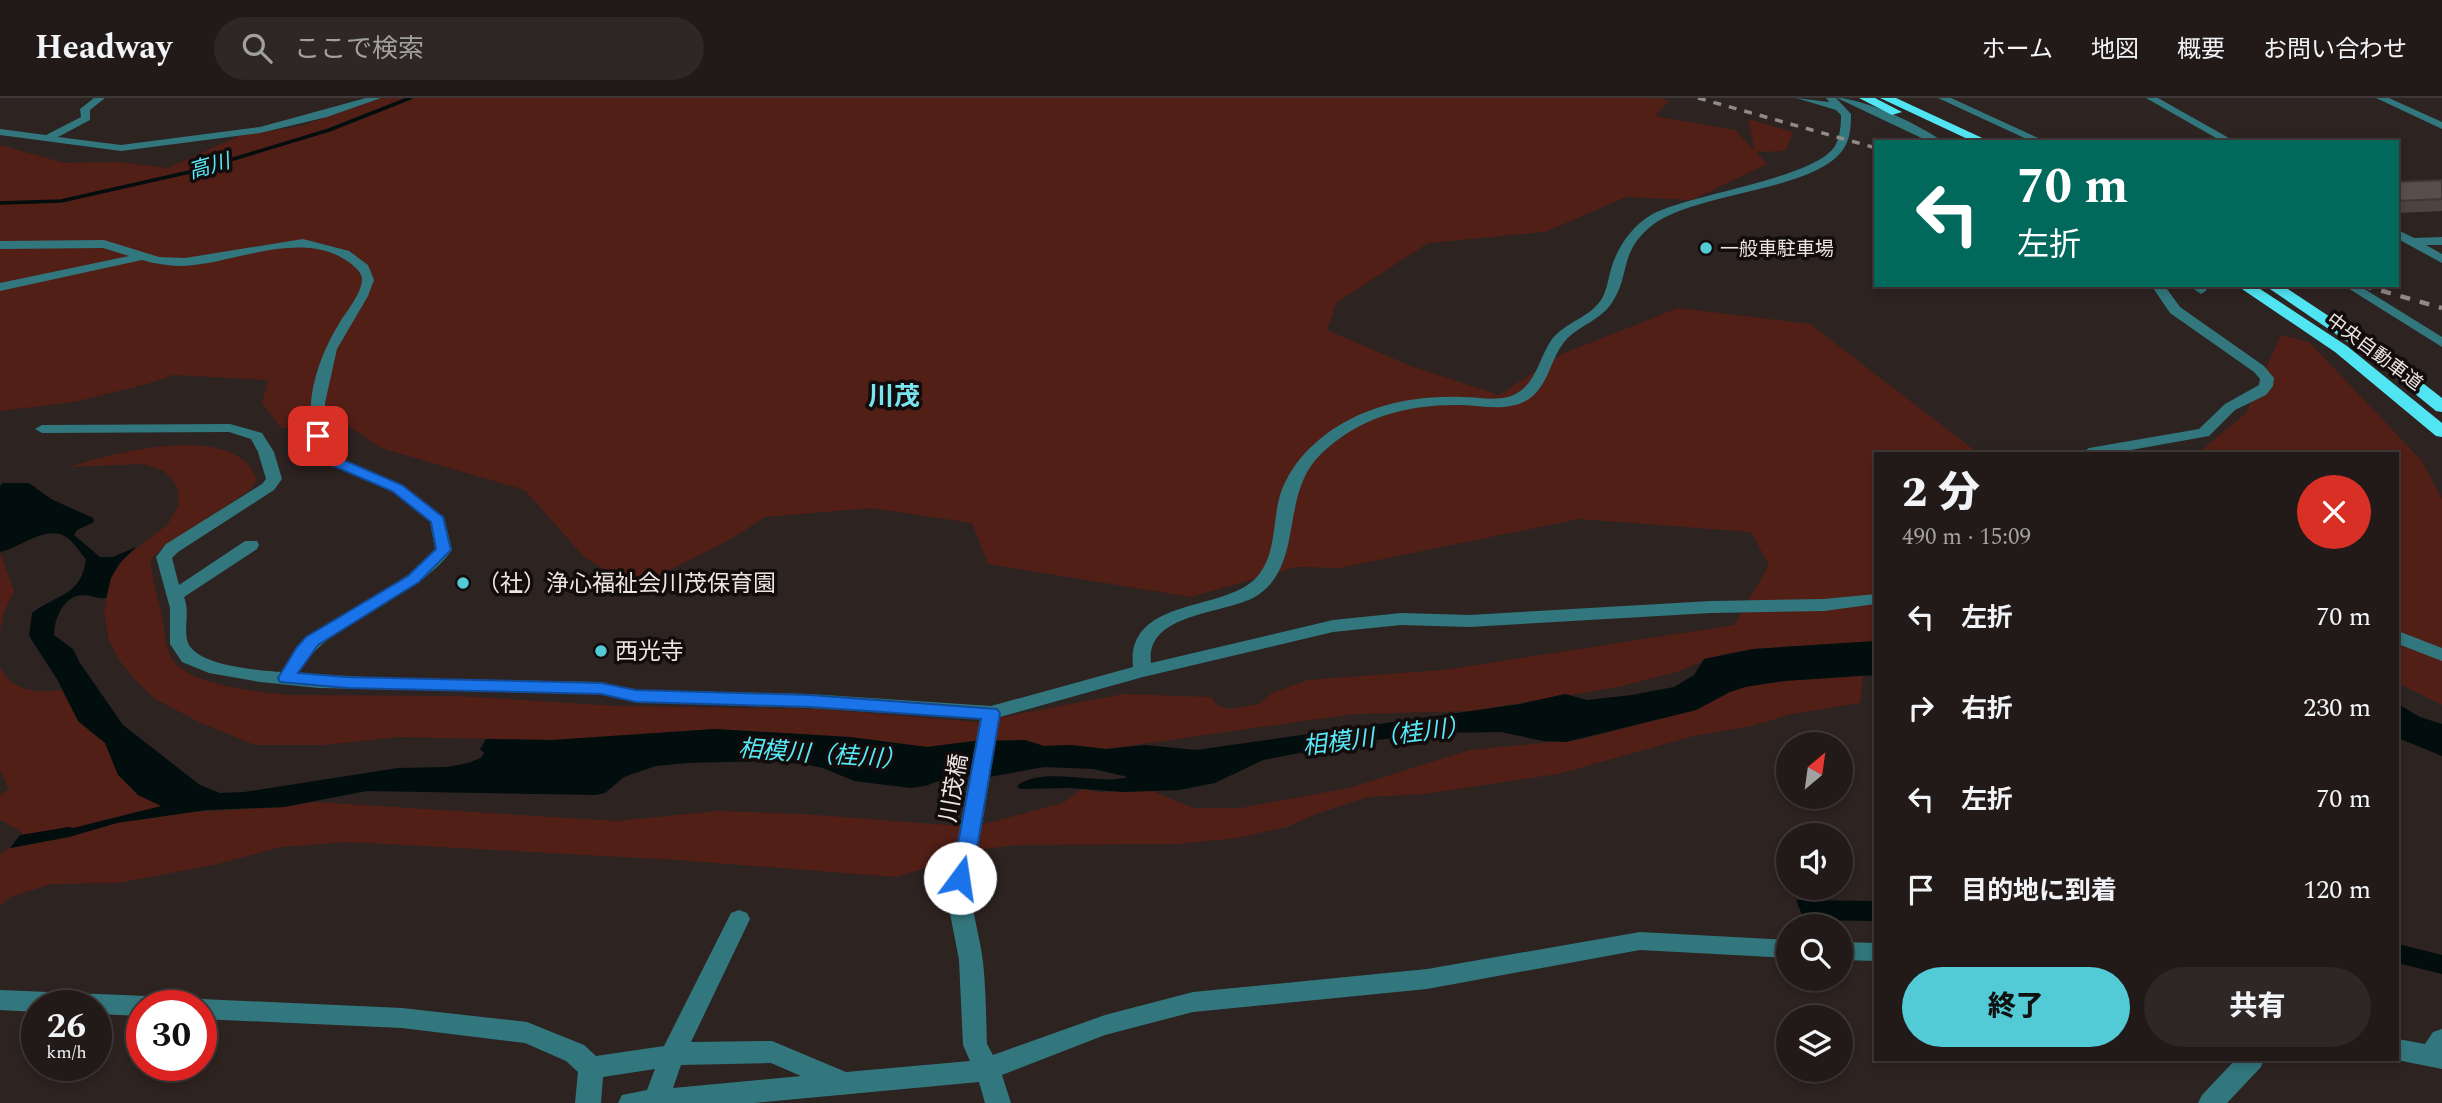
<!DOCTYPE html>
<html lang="ja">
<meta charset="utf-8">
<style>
:root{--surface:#221a19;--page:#2e2726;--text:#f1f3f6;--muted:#a2a1a2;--line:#3f3838;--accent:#52cbd7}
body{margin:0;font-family:Spectral,"Noto Sans JP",serif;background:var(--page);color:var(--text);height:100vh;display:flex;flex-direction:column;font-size:26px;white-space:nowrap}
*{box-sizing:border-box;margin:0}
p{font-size:23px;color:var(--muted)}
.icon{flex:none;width:38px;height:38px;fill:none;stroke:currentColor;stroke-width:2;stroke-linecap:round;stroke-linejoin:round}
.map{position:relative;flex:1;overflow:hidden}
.details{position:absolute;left:1874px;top:354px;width:525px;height:609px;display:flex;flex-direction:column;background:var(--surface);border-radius:0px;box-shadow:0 4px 10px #0003,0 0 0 2px var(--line)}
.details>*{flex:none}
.hud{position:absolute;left:1874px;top:42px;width:525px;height:147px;border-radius:0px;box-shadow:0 4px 10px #0003,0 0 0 2px var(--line);background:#00695c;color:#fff;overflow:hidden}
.needle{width:46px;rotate:29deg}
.fabs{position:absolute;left:1776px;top:634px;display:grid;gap:14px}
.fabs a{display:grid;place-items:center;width:77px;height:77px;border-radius:50%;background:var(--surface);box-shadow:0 4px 10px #0003,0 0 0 2px var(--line);font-size:35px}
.speed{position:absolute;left:21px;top:892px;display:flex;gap:14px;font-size:35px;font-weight:700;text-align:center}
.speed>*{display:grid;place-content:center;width:91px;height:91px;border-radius:50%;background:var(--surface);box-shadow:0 4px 10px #0003,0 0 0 2px var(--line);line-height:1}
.speed small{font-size:18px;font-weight:400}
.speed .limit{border:10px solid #d22;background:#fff;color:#111}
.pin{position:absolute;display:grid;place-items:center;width:60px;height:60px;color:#fff;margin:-30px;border-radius:14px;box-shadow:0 4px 10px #0006}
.me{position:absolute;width:77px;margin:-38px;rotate:14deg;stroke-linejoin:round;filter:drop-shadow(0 0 5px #0008)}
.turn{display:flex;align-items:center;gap:24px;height:147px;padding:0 28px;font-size:32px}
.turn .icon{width:91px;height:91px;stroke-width:2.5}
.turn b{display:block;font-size:49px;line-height:60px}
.round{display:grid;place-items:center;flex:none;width:74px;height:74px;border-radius:37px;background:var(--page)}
.summary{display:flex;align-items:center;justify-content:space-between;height:119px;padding:0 28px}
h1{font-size:42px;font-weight:800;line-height:52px}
.primary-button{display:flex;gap:14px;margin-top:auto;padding:14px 28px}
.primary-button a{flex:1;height:80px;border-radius:42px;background:var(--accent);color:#111;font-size:28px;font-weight:800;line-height:80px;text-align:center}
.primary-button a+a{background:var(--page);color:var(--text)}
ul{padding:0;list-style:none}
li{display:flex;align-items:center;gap:21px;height:91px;padding:0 28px}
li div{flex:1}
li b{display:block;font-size:26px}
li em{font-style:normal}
header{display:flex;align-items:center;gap:42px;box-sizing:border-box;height:98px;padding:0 35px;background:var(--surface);border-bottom:2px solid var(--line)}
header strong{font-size:33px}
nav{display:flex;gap:38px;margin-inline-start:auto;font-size:24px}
.search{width:490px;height:63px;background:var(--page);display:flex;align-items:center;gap:18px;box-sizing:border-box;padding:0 24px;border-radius:38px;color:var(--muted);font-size:26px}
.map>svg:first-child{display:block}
.green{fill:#521f17}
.water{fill:#020d0e}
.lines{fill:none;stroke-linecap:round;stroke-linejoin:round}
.stream{stroke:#020d0e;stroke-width:3.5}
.minor{fill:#32777d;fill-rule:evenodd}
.highway{fill:#51e4f2;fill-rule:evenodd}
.rail-far1{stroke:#918988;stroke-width:3.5;stroke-dasharray:8 8;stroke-linecap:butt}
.rail{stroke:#918988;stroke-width:4.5;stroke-dasharray:10 10;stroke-linecap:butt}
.wall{fill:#4d4340}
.building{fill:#594e4b;stroke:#3e3734;stroke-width:2}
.route{fill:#1a73e8;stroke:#114b97;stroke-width:2}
.poi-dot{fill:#52cbd7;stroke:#120d0c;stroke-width:2.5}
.labels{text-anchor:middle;stroke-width:7;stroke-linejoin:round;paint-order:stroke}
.far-poi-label{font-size:19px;fill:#ebe4e3;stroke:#120d0c;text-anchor:start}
.far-street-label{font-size:19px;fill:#ebe4e3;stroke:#120d0c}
.far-water-label{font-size:21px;font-style:italic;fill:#57eaf8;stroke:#120d0c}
.poi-label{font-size:23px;fill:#ebe4e3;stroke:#120d0c;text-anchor:start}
.street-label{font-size:23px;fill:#ebe4e3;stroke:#120d0c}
.water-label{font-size:24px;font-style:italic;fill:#57eaf8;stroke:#120d0c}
.quarter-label{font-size:26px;font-weight:bold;fill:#79e4ef;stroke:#120d0c}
</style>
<header>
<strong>Headway</strong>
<div class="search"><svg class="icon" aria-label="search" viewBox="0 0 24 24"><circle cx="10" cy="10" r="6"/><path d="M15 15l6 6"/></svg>ここで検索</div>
<nav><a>ホーム</a><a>地図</a><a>概要</a><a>お問い合わせ</a></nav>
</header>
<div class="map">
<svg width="2442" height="1005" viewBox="0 0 2442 1005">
<rect width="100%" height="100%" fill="#2d2321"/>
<!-- green -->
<path class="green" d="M380,0H1661L1669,3L1655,18L1735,32L1755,53L1748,21L1793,34L1785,53L1756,54L1767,66L1692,102L1626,99L1545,134L1428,145L1336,205L1327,232L1411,268L1499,297L1562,256L1678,210L1810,226L1978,355H1876V543L1753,551L1712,559L1680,573L1618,589L1472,613L1354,616L1106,651L1072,647L1044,648L1025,642L974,643L927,649L850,639L715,631L552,642L399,639L323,647H255L201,625L155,601L136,583L119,562L109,542L104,514L111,480L124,460L167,427L178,409L179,394L172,381L164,373L143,366L69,369C113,355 237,322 257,382L250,392L162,450L151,461C151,479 157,496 161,514C165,531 164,552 176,566C197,588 263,595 292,597L460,598L617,608L821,611L977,624L1123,596L1211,599L1218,608L1230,611L1259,606L1272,595L1308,582L1443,572L1734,527L1769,467L1751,434L1579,421L1339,470L1296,469L1191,499L988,466L972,425L871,410L765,419L731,441L635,489L584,459L525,392L381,350L347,327L281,330L262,305L268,282L173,277L147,286L74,304L0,313V47L65,65L118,64L168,70L239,38L301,28Z
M2281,237L2309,244L2422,363L2442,401V607L2398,585V355H2198L2246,315Z
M0,454L14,493L4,514L0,534Z
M0,569C12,594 37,595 62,592L78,623L105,645L119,677L138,697L163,708L73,731L69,729L23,738L19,732L0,722V697L9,691L0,672Z
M1863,577L1860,605L1792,616L1751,628L1694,638L1558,676L1425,696L1368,699L1316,716L1287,729L1237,740L1176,746L1016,747L984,751L896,779L677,762L349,744L281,749L218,766L118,785L51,786L10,799L0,808V757L7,751L69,739L116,725L195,714L284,709L315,704L616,723L718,713L803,716L960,728L981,727L1063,705L1082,691L1097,694L1152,693L1193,710H1240L1349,690L1470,652L1582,641L1696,612L1730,594L1745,589L1784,583Z"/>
<!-- water -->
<path class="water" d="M3,385H29L51,401L93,420L94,424L77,432L74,437L100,459H113L136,449L119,466L111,480L106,500C97,501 91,497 82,497C63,498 54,522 54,537L73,551L80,565L123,627L200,687L220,695L244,694L398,670L447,669L468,665L481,660L484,655L480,651L486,641L552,642L715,631L850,639L927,649L974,643L1025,642L1044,648L1072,647L1106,651L1145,647L1196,652L1520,606L1565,596L1587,602L1632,597L1674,589L1694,577L1704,561L1753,551L1876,543V577L1784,583L1745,589L1730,594L1696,612L1566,644L1543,643L1501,634L1438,635L1350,645L1263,662L1215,685L1179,692L1124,694L1070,690L1020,691L1017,688C1044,667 1097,688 1128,679L1093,671L1044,669L989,679L955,677L925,688L910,690L854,683L823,670L804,666L767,663L687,665L656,668L624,679L605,695L596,697L367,693L284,709L206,712L117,725L69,739L10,750L20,737L69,729L73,730L161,708L138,697L118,677L105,645L78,623L57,581L29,538L32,515C56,496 81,499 86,461C81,456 77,449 72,444C51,421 21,450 0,454V388Z
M2398,606L2420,619L2442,626V658L2398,640Z
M1796,802L1876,803V823L1804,822Z
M2398,846L2442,857V876L2398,865Z"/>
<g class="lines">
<!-- stream -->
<path class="stream" d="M0,105L61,103L194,73L329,32L410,0"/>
<!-- minor -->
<path class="minor" d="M94,0H105L90,12V22L58,39L121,47L260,29L366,0H381L327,19L260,35L121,53L0,37V31L46,37L81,19L80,11Z
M1796,0L1829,4L1826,0H1836L1851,16C1851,29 1850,41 1844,50C1817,94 1693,93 1650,129C1619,155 1630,177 1613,203C1602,222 1579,227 1565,243C1550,261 1549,287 1529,301C1509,314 1484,308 1462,307C1409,306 1360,318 1321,356C1279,396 1305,465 1258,497C1228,517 1145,513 1151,565L1333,522L1401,515L1469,517L1711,503L1824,501L1876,496V506L1824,513L1711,515L1469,529L1401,527L1333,534L1143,579L1000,619L976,762C964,799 979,828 983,864C986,891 986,919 987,946L993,957L1105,917L1193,894L1427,871L1640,834L1788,842V860L1640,852L1427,891L1193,914L1105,937L1002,977L1011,1005H985L979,984L754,1005H618L622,997L647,992L655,971L603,979L601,1005H575L578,974L566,963L525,945L402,930L201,921V908H190L193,904L201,901L402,910L527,924L584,947L596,958L664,948L731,815L739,812L747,815L750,821L691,944L772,943L846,974L970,963L963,947L959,862L948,805V780L954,762L980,621L810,610L636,604L601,596L319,590L260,584L209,575L182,564L170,546V510L156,459L166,446L262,386L266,381L258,354L251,341L229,334L42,335L35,331L42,327L230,326L262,335L274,354L282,381L274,392L178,454L172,460L179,487L245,443H257L259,447L257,451L184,499C190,514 184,527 187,542C193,568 258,572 281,574L297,548L306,539L408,477L435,451L430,424L391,393L324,364C297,322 315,264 340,224C347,213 361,196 362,182C362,174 356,170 350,165C303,130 237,165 184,168C170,168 156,166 142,162L0,193V185L129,158L103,150L0,151V143L104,142L159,159L185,160L303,141L349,153L368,167L374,182L368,198L337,251L325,305V338L335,358L403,387L444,419L452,452C412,506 333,517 298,575L384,580L601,584L636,592L810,596L991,608L1133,569C1126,500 1219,514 1254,482C1277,460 1272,425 1280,397C1286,379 1297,362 1311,349C1352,310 1407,297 1462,299C1481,299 1503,305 1519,294C1537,282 1540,258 1552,241C1566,224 1590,219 1601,202C1607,193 1608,181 1611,171C1617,150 1631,129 1651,117C1687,96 1821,80 1836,46C1840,38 1841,27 1841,17L1836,12ZM771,965L801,978L673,990L681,967Z
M1837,0C1863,0 1923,28 1943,44H1930Z
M1938,0H1951L2047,44H2033Z
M2146,0H2158L2236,44H2223Z
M2376,0H2389L2442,24V31Z
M2398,132L2414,140L2442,139V147H2426L2442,156V165L2398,141Z
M2151,187H2164L2180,209L2264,268L2274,280L2273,288L2266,297L2235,312L2209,338L2114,355H2082L2089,350L2199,331L2225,306L2259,287L2260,281L2254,274L2170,215Z
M2188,187H2203L2207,192L2201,196Z
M2343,187H2358L2442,239V249Z
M2398,533L2442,550V563L2398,546Z
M1841,844L1876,845V863L1841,862Z
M0,892L147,898L155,901L159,908H142V918L96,916V908H37V914L0,912Z
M2442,931V971L2392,961H2398V941L2425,946L2433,934Z
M2236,961H2264L2261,969L2227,1005H2198L2202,997Z"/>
<!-- highway -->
<path class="highway" d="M1859,0H1875L1902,14L1892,17Z
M1880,0H1896L1991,44H1974Z
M2236,187H2254L2347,248L2442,325V339L2436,338L2335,254Z
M2264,187H2282L2383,254L2442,300V314L2436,313L2371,260Z"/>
<!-- rail-far1 -->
<path class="rail-far1" d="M1698,0L1876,50"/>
<!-- rail -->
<path class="rail" d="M2362,187L2442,210"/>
</g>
<!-- wall -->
<path class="wall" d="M2442,82V113L2398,115V84Z"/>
<!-- building -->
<path class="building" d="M2442,82V101L2398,103V84Z"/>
<!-- route -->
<path class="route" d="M318,333L325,338L334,358L402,387L443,419L451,452L419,484L318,547L298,575L347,579L601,585L636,592L810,597L997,611L1000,615L975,762L967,785L960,788L953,785L950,780L955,762L981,621L810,609L636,604L601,596L347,590L280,584L278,580L297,549L306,539L408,478L436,451L431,424L392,393L324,364L311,338Z"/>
<!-- markers -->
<g class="poi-dot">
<circle cx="1706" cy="150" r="7"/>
<circle cx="463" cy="485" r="7"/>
<circle cx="601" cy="553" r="7"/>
</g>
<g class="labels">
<!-- far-poi labels -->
<g class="far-poi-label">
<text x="1720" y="157">一般車駐車場</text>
</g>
<!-- far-street labels -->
<g class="far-street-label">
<text transform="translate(2375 253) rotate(37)" y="7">中央自動車道</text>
</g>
<!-- far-water labels -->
<g class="far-water-label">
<text transform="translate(209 68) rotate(-16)" y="7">高川</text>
</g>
<!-- poi labels -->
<g class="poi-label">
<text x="477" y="493">（社）浄心福祉会川茂保育園</text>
<text x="615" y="561">西光寺</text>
</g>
<!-- street labels -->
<g class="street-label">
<text transform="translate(953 690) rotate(-80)" y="8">川茂橋</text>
</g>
<!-- water labels -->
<g class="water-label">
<text transform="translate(1386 638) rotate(-7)" y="8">相模川（桂川）</text>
<text transform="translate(822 656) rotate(4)" y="8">相模川（桂川）</text>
</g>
<!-- quarter labels -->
<g class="quarter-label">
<text x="894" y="307">川茂</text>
</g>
</g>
</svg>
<div class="fabs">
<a><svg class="needle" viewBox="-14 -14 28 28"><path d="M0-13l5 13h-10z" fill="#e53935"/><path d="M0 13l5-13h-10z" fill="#a2a1a2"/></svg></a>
<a><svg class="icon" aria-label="sound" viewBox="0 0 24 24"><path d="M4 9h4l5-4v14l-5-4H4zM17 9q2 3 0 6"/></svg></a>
<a><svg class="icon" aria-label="search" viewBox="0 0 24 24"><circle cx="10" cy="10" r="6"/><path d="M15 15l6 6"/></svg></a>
<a><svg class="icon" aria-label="layers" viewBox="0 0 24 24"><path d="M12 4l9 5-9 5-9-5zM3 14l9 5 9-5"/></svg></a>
</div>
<div class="speed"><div>26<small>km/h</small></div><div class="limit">30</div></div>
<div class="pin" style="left:318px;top:338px;background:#d93025"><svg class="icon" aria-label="arrive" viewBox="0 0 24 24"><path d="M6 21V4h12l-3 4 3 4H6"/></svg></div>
<svg class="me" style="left:960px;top:780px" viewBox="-20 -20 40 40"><circle r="19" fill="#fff"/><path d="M0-13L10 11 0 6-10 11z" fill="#1a73e8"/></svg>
<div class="hud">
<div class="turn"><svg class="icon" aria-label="left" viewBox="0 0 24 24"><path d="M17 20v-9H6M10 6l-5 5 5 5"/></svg><div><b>70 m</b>左折</div></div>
</div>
<section class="details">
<div class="summary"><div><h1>2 分</h1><p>490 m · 15:09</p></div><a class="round" style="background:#d93025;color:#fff"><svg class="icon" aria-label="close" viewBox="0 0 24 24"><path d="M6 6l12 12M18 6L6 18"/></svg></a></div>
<ul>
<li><svg class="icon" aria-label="left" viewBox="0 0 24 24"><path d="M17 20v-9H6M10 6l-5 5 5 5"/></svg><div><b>左折</b></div><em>70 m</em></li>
<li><svg class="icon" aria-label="right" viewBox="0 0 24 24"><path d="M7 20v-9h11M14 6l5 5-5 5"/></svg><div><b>右折</b></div><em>230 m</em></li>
<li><svg class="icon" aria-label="left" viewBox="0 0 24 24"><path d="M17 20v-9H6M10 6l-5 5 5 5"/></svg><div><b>左折</b></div><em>70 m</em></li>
<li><svg class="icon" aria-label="arrive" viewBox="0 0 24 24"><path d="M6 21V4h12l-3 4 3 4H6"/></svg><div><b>目的地に到着</b></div><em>120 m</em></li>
</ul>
<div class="primary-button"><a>終了</a><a>共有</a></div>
</section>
</div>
